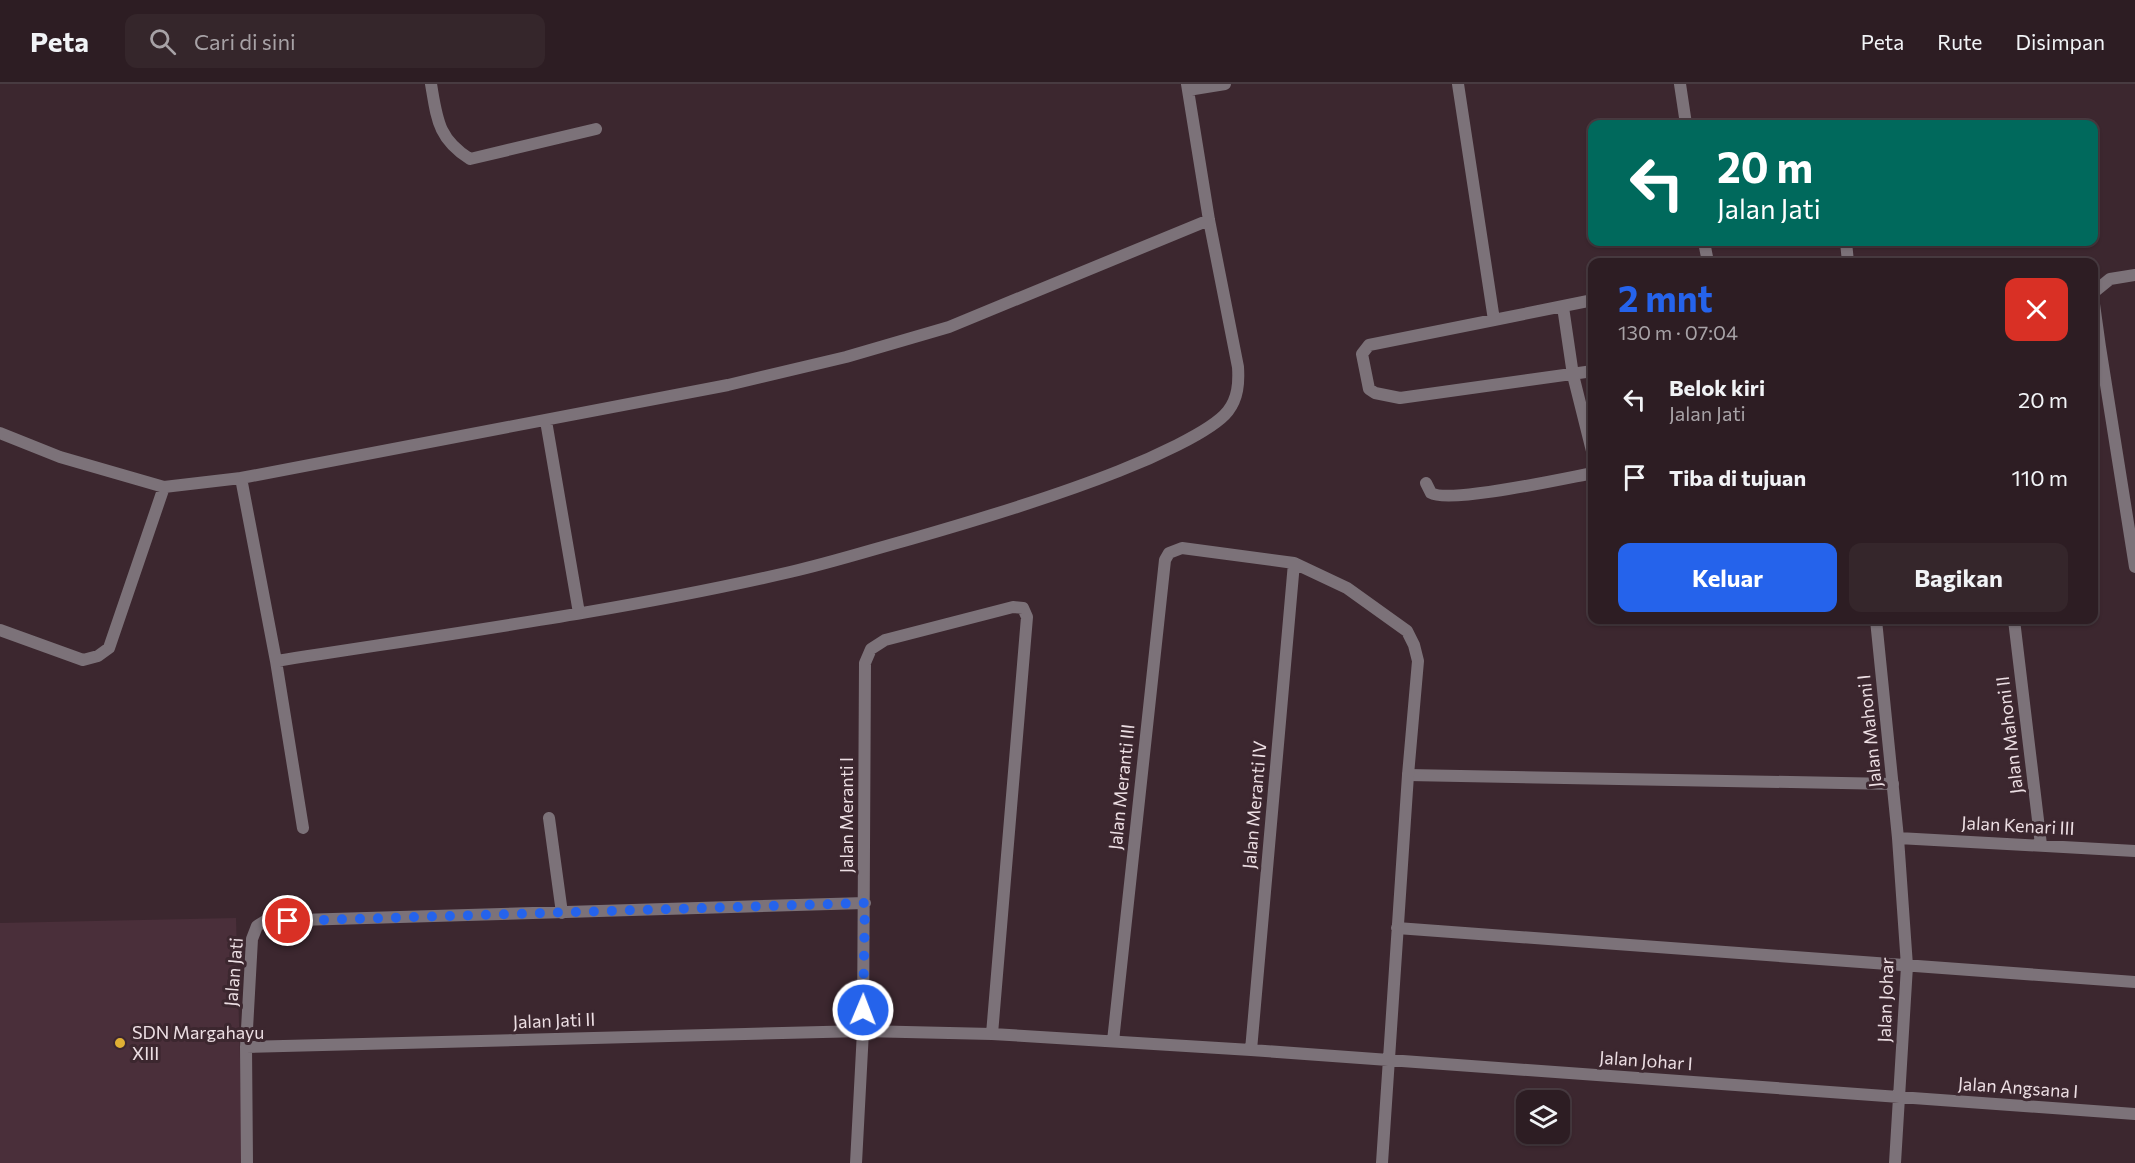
<!DOCTYPE html>
<html lang="id">
<meta charset="utf-8">
<style>
:root{--surface:#2d1d23;--page:#35262b;--text:#f1f3f6;--muted:#a7a2a6;--line:#483b41;--accent:#2563eb}
body{margin:0;font-family:Commissioner,sans-serif;background:var(--page);color:var(--text);height:100vh;display:flex;flex-direction:column;font-size:22px;white-space:nowrap}
*{box-sizing:border-box;margin:0}
p{font-size:20px;color:var(--muted)}
.icon{flex:none;width:33px;height:33px;fill:none;stroke:currentColor;stroke-width:2;stroke-linecap:round;stroke-linejoin:round}
.map{position:relative;flex:1;overflow:hidden}
.details{position:absolute;left:1588px;top:174px;width:510px;height:366px;display:flex;flex-direction:column;background:var(--surface);border-radius:12px;box-shadow:0 2px 4px #0004,0 0 0 2px var(--line)}
.details>*{flex:none}
.top-card{position:absolute;left:1588px;top:36px;width:510px;height:126px;border-radius:12px;box-shadow:0 2px 4px #0004,0 0 0 2px var(--line);background:#00695c;color:#fff;overflow:hidden}
.buttons{position:absolute;left:1516px;top:1006px;display:grid;gap:12px}
.buttons a{display:grid;place-items:center;width:54px;height:54px;border-radius:12px;background:var(--surface);box-shadow:0 2px 4px #0004,0 0 0 2px var(--line);font-size:30px}
.pin{position:absolute;display:grid;place-items:center;width:51px;height:51px;color:#fff;margin:-26px;border:3px solid #fff;border-radius:50%;box-shadow:0 2px 6px #0007}
.me{position:absolute;width:66px;margin:-33px;rotate:1deg;stroke-linejoin:round;filter:drop-shadow(0 0 4px #0008)}
.turn{display:flex;align-items:center;gap:21px;height:126px;padding:0 30px;font-size:27px}
.turn .icon{width:78px;height:78px;stroke-width:2.5}
.turn b{display:block;font-size:42px;line-height:51px}
.round{display:grid;place-items:center;flex:none;width:63px;height:63px;border-radius:12px;background:var(--page)}
.headline{display:flex;align-items:center;justify-content:space-between;height:102px;padding:0 30px}
h1{font-size:36px;font-weight:700;line-height:45px;color:var(--accent)}
.button{display:flex;gap:12px;margin-top:auto;padding:12px 30px}
.button a{flex:1;height:69px;border-radius:12px;background:var(--accent);color:#fff;font-size:24px;font-weight:700;line-height:69px;text-align:center}
.button a+a{background:var(--page);color:var(--text)}
ul{padding:0;list-style:none}
li{display:flex;align-items:center;gap:18px;height:78px;padding:0 30px}
li div{flex:1}
li b{display:block;font-size:22px}
li em{font-style:normal}
header{display:flex;align-items:center;gap:36px;box-sizing:border-box;height:84px;padding:0 30px;background:var(--surface);border-bottom:2px solid var(--line)}
header strong{font-size:28px}
nav{display:flex;gap:33px;margin-inline-start:auto;font-size:21px}
.search{width:420px;height:54px;background:var(--page);display:flex;align-items:center;gap:15px;box-sizing:border-box;padding:0 21px;border-radius:12px;color:var(--muted);font-size:22px}
.map>svg:first-child{display:block}
.built{fill:#4a2f3a}
.lines{fill:none;stroke-linecap:round;stroke-linejoin:round}
.lane{stroke:#7c7279;stroke-width:12}
.street{stroke:#7c7279;stroke-width:12}
.route{stroke:#2563eb;stroke-width:10;stroke-dasharray:0 18}
.poi-dot{fill:#e0b034;stroke:#3c272f;stroke-width:2}
.labels{text-anchor:middle;stroke-width:6;stroke-linejoin:round;paint-order:stroke}
.street-label{font-size:18px;fill:#ecdee3;stroke:#3c272f}
.poi-label{font-size:18px;fill:#ecdee3;stroke:#3c272f;text-anchor:start}
</style>
<header>
<strong>Peta</strong>
<div class="search"><svg class="icon" aria-label="search" viewBox="0 0 24 24"><circle cx="10" cy="10" r="6"/><path d="M15 15l6 6"/></svg>Cari di sini</div>
<nav><a>Peta</a><a>Rute</a><a>Disimpan</a></nav>
</header>
<div class="map">
<svg width="2135" height="1079" viewBox="0 0 2135 1079">
<rect width="100%" height="100%" fill="#3c272f"/>
<!-- built -->
<path class="built" d="M236,834L243,1079H0V839Z"/>
<g class="lines">
<!-- lane -->
<path class="lane" d="M1408,691L1893,700"/>
<!-- street -->
<path class="street" d="M431,0C437,35 438,55 470,75L596,45
M1458,0L1494,236L1593,216
M1680,0L1686,40
M1188,6L1225,0
M1704,158L1708,178
M1846,158L1848,178
M2094,208L2110,195L2135,191
M2094,220L2100,263L2094,264
M1563,223L1573,291L1593,371
M1494,236L1369,261L1362,270L1369,305L1375,309L1400,314L1593,287
M2100,263L2135,483
M546,337L579,529
M0,349L60,373L164,403L241,394L728,301L846,273L949,243L1209,136
M241,394L276,577L303,744
M1426,399L1431,409C1449,420 1566,394 1593,389
M1876,536L1898,754L1907,882L1895,1079
M2014,536L2041,761
M0,546L83,576L98,572L109,564L164,403
M276,577C448,550 621,527 790,488C830,479 871,466 911,455C981,435 1051,414 1119,387C1145,377 1212,348 1228,327C1238,314 1239,299 1238,283L1209,136L1187,0
M549,734L562,829
M1898,754L2135,767
M1397,844L2135,898
M1113,957L1165,476L1169,469L1182,464L1294,479L1347,504L1407,547L1414,561L1418,577L1408,691L1382,1079
M246,963L863,947L992,950L1251,966L2135,1030
M1251,966L1294,479
M247,1079L246,963L252,855L257,842L265,837L865,819
M856,1079L863,947L865,579L871,565L885,556L1013,523L1023,524L1027,533L992,950"/>
</g>
<g class="lines">
<!-- route -->
<path class="route" d="M288,837L865,819L863,926"/>
</g>
<!-- markers -->
<circle class="poi-dot" cx="120" cy="959" r="6"/>
<g class="labels">
<!-- street labels -->
<g class="street-label">
<text transform="translate(1870 647) rotate(-96)" y="6">Jalan Mahoni I</text>
<text transform="translate(2010 651) rotate(-97)" y="6">Jalan Mahoni II</text>
<text transform="translate(1122 703) rotate(-84)" y="6">Jalan Meranti III</text>
<text transform="translate(1255 721) rotate(-85)" y="6">Jalan Meranti IV</text>
<text transform="translate(847 731) rotate(-90)" y="6">Jalan Meranti I</text>
<text transform="translate(2018 742) rotate(3)" y="6">Jalan Kenari III</text>
<text transform="translate(234 888) rotate(-85)" y="6">Jalan Jati</text>
<text transform="translate(1886 916) rotate(-88)" y="6">Jalan Johar</text>
<text transform="translate(554 937) rotate(-2)" y="6">Jalan Jati II</text>
<text transform="translate(1646 977) rotate(4)" y="6">Jalan Johar I</text>
<text transform="translate(2018 1004) rotate(4)" y="6">Jalan Angsana I</text>
</g>
<!-- poi labels -->
<g class="poi-label">
<text x="132" y="955">SDN Margahayu<tspan x="132" dy="21">XIII</tspan></text>
</g>
</g>
</svg>
<div class="buttons">
<a><svg class="icon" aria-label="layers" viewBox="0 0 24 24"><path d="M12 4l9 5-9 5-9-5zM3 14l9 5 9-5"/></svg></a>
</div>
<div class="pin" style="left:288px;top:837px;background:#d93025"><svg class="icon" aria-label="arrive" viewBox="0 0 24 24"><path d="M6 21V4h12l-3 4 3 4H6"/></svg></div>
<svg class="me" style="left:863px;top:926px" viewBox="-20 -20 40 40"><circle r="17" fill="#2563eb" stroke="#fff" stroke-width="3"/><path d="M0-11L8 9 0 5-8 9z" fill="#fff"/></svg>
<div class="top-card">
<div class="turn"><svg class="icon" aria-label="left" viewBox="0 0 24 24"><path d="M17 20v-9H6M10 6l-5 5 5 5"/></svg><div><b>20 m</b>Jalan Jati</div></div>
</div>
<section class="details">
<div class="headline"><div><h1>2 mnt</h1><p>130 m · 07:04</p></div><a class="round" style="background:#d93025;color:#fff"><svg class="icon" aria-label="close" viewBox="0 0 24 24"><path d="M6 6l12 12M18 6L6 18"/></svg></a></div>
<ul>
<li><svg class="icon" aria-label="left" viewBox="0 0 24 24"><path d="M17 20v-9H6M10 6l-5 5 5 5"/></svg><div><b>Belok kiri</b><p>Jalan Jati</p></div><em>20 m</em></li>
<li><svg class="icon" aria-label="arrive" viewBox="0 0 24 24"><path d="M6 21V4h12l-3 4 3 4H6"/></svg><div><b>Tiba di tujuan</b></div><em>110 m</em></li>
</ul>
<div class="button"><a>Keluar</a><a>Bagikan</a></div>
</section>
</div>
